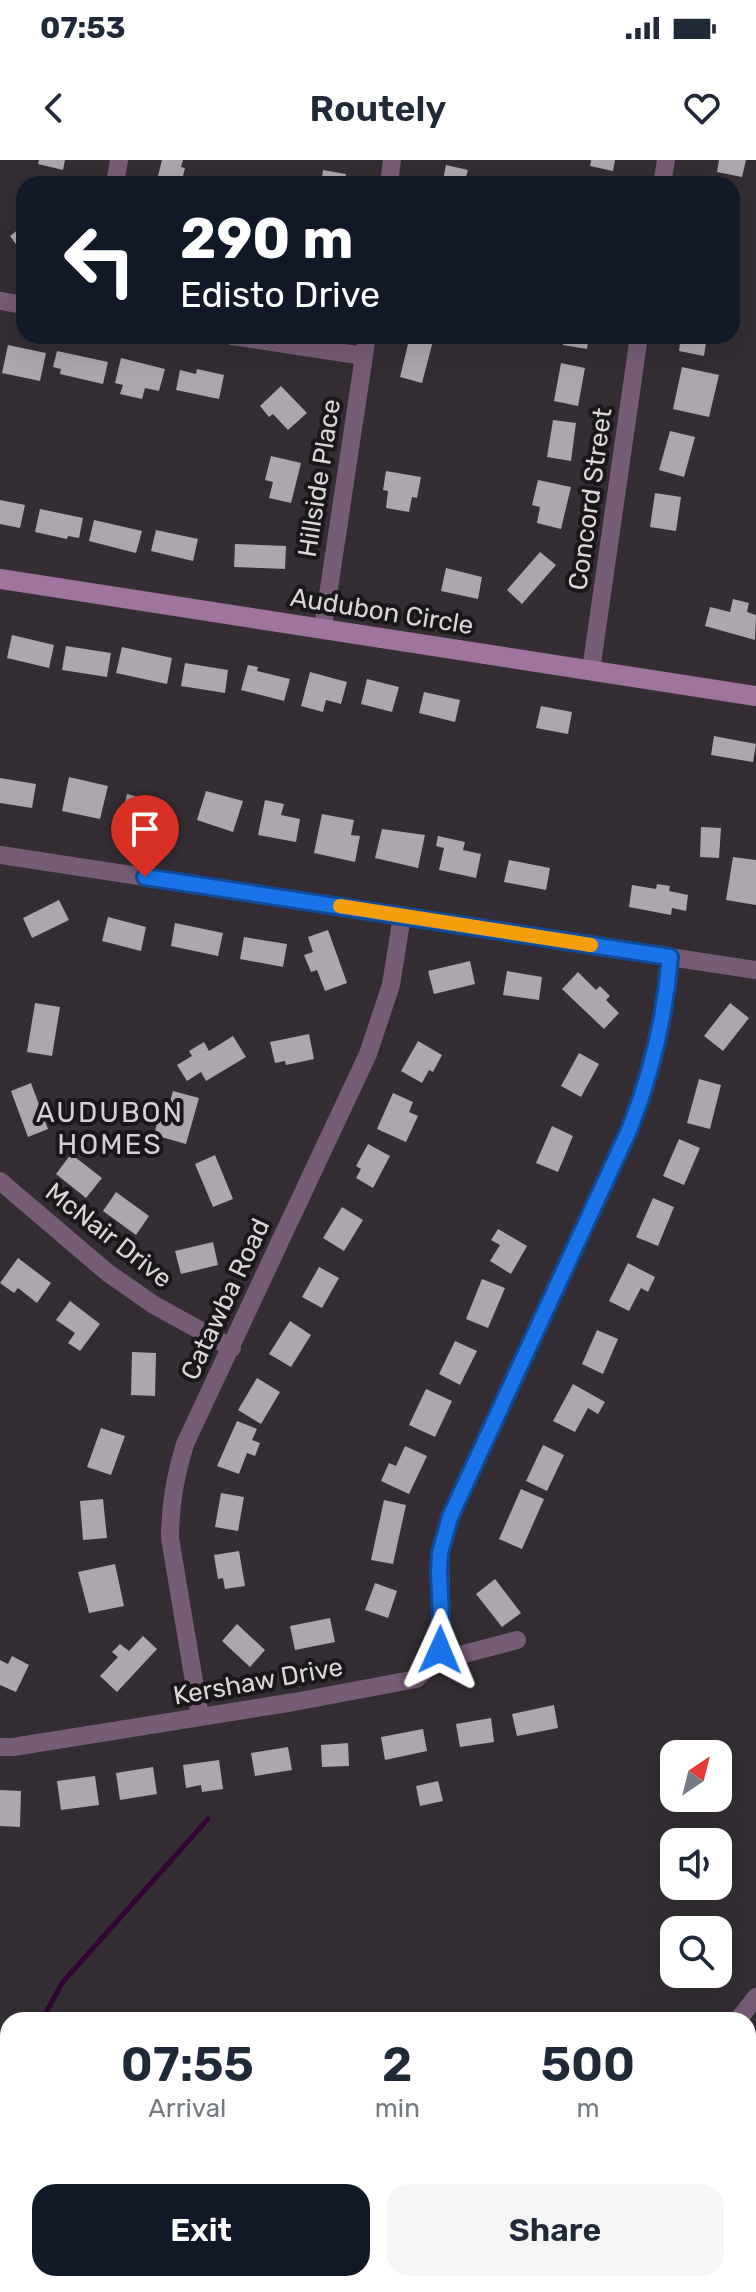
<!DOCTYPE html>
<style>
:root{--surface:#fff;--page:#f6f6f7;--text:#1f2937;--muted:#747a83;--accent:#111827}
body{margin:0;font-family:Rubik,sans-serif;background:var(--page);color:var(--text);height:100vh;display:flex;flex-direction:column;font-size:30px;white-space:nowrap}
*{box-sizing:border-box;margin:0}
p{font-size:26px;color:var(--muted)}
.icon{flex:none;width:44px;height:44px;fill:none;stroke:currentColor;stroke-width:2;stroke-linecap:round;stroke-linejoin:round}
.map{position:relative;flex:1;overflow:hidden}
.sheet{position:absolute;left:0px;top:1852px;width:756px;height:280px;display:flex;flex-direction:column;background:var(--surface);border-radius:24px 24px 0 0;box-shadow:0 8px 32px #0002}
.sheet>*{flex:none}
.hud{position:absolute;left:16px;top:16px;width:724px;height:168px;border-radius:24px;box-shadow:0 8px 32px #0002;background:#111827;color:#fff;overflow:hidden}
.needle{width:52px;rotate:35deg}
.tools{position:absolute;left:660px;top:1580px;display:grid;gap:16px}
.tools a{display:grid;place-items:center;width:72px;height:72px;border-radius:16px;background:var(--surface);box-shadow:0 8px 32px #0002;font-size:40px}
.pin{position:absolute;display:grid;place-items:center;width:68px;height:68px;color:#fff;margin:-82px -34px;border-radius:50% 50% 50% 0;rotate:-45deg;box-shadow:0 0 8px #0007}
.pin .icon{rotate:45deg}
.me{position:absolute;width:88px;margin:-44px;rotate:1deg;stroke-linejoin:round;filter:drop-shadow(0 0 6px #0008)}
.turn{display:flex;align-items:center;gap:28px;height:168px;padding:0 32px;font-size:36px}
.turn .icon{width:104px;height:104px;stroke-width:2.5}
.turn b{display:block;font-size:56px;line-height:68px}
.eta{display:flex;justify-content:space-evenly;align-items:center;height:136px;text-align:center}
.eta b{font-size:48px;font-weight:600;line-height:56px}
.button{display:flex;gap:16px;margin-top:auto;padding:16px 32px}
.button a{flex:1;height:92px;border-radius:24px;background:var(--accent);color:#fff;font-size:32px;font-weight:600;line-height:92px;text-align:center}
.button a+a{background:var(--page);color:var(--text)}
.status{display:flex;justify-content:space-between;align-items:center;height:56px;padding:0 40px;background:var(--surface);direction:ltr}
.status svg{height:22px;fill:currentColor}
header{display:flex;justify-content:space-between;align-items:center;height:104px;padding:0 32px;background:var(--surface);font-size:36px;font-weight:600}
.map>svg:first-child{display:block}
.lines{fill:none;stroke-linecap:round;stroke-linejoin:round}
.stream{stroke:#310433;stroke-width:5}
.building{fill:#ada6ad}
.street{stroke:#775c77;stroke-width:18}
.secondary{stroke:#9f749f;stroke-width:20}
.route-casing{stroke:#114b97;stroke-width:20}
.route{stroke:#1a73e8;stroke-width:14}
.slow{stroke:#f59e0b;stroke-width:14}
.labels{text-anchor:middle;stroke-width:8;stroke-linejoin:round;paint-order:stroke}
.street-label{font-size:26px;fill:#d9d5d9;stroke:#1a171a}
.neighbourhood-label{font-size:28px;letter-spacing:2px;fill:#d7cfd7;stroke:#1a171a}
</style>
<div class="status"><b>07:53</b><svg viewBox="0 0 49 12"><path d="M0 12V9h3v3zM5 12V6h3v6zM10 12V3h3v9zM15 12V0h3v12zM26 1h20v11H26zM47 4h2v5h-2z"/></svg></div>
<header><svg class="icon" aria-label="back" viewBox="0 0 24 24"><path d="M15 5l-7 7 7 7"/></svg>Routely<svg class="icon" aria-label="heart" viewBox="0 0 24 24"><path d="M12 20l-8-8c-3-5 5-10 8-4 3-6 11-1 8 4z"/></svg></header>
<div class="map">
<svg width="756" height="2132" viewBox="0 0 756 2132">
<rect width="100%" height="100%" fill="#342e34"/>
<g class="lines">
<!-- stream -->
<path class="stream" d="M42,1860L62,1823L208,1659
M0,1963L8,1941"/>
</g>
<!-- building -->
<path class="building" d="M39,0H65L63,10L38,4Z
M162,0H183L181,7L185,8L181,24H156Z
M591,0H615L613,11L590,6Z
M719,0H746L742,17L717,12Z
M446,5L468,10L464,24H442Z
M323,10L346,14L345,24H321Z
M24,65V95L10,76Z
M410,176L433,181L422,223L400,217Z
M565,176H589L587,189L563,185Z
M681,176H707L704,196L679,191Z
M8,185L46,193L40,221L2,213Z
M57,191L108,202L103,224L60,214L61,209L53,207Z
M121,198L165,209L159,231L145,228L142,239L120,234L123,225L115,223Z
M561,203L585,208L578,246L554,241Z
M682,207L719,215L709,257L673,249Z
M197,209L224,215L219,239L176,230L180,210L196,214Z
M281,226L307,253L288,270L273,254L269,257L260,246Z
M553,260L576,263L571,301L547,297Z
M670,271L695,277L684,317L659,310Z
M271,296L301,303L291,343L269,338L273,322L265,320Z
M386,311L421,317L417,338L412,337L409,352L386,348L388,331L383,330Z
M538,320L571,327L561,369L537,363L540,347L532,345Z
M655,333L681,337L676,371L650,367Z
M0,340L25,345L20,368L0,364Z
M40,349L83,358L79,378L68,376L67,379L35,372Z
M94,360L142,371L136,393L89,381Z
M156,370L198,379L193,401L151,391Z
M235,384L286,386L285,409L234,407Z
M540,392L556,405L522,444L507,430Z
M446,408L482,417L478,439L441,431Z
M733,439L749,443L747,452L756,455L755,480L705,466L710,447L730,452Z
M12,475L54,485L49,508L7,498Z
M66,486L111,493L107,517L62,510Z
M122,487L172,498L167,524L116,513Z
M185,503L228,510L225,533L181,526Z
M248,505L258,507L257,511L290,519L284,541L241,530Z
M310,512L347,522L341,544L326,540L323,552L301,546Z
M367,519L399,527L392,552L361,544Z
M424,532L460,540L455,562L419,553Z
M541,546L572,552L568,574L536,568Z
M714,576L756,584L753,602L711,595Z
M69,617L108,626L100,659L62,651Z
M0,618L36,624L32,648L0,643Z
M206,631L243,641L233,672L197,660Z
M127,634L163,644L156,668L121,658Z
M265,640L284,644L281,655L300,659L296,682L258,675Z
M322,654L354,660L351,675L360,676L355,702L314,693Z
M701,667L721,668L719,698L700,697Z
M382,669L425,675L418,708L375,698Z
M438,676L465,682L463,690L481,694L476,718L439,710L444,688L436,686Z
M733,697L756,700V745L726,740Z
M509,700L550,708L546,730L504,722Z
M657,724L670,726L669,731L688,735L686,751L672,748L671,755L629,747L632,725L656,729Z
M59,740L69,760L32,778L23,758Z
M108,757L146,767L141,791L102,781Z
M175,763L223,773L218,796L171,786Z
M328,770L347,823L325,831L317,810L311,812L304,795L313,792L308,777Z
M244,777L287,784L283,807L240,799Z
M470,801L475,824L434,834L428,811Z
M507,811L542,817L539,840L503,835Z
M578,812L596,830L600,826L610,836L606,840L619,853L604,869L562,829Z
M35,843L60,847L52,896L27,892Z
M730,843L749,858L723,891L704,876Z
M309,874L314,899L286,905L285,901L275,903L270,882Z
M233,876L246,897L206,921L201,912L187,921L177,905L192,896L189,891L204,882L209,891Z
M418,881L442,895L433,912L429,910L422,923L401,911Z
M579,893L599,904L581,937L561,926Z
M699,919L721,925L710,969L687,963Z
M31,923L48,969L28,977L11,931Z
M173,931L199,938L186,984L154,975L159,955L166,957Z
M393,933L413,942L409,952L418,956L406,982L377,969Z
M552,966L573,976L558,1012L536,1003Z
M679,979L700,988L684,1025L663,1016Z
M368,984L390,996L373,1028L356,1018L361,1009L356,1006Z
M71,994L102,1018L86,1038L56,1014Z
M215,995L233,1039L213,1047L195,1004Z
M116,1032L149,1056L136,1075L103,1051Z
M653,1038L674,1047L658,1086L636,1077Z
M342,1047L363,1060L344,1091L323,1078Z
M498,1069L527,1086L511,1114L490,1101L500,1085L491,1080Z
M213,1082L218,1105L181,1114L175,1091Z
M18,1098L51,1123L37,1143L18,1128L14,1133L0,1123Z
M628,1103L655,1117L648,1132L641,1128L629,1151L609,1141Z
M319,1107L339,1118L322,1148L302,1137Z
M482,1119L505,1128L488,1168L466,1159Z
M70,1141L100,1164L80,1191L68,1183L75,1173L56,1160Z
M290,1161L311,1175L291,1207L269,1194Z
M597,1170L618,1179L603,1214L582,1204Z
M455,1181L477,1191L460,1225L439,1214Z
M132,1192L156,1193L155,1236L131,1235Z
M257,1218L280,1232L261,1264L238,1250Z
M573,1224L605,1242L598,1254L588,1248L575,1272L553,1261Z
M426,1229L452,1241L435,1277L409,1265Z
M237,1261L257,1269L252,1280L260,1283L255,1296L247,1293L239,1314L217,1306Z
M101,1268L125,1276L111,1315L87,1307Z
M543,1285L564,1295L547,1331L526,1321Z
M405,1286L427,1296L409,1334L381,1321L389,1303L396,1306Z
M521,1329L544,1339L522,1389L499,1379Z
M221,1333L244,1337L238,1371L215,1367Z
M103,1339L107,1378L83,1380L80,1341Z
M384,1340L406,1345L393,1404L371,1400Z
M239,1391L245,1426L225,1429L223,1418L218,1419L214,1395Z
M115,1404L124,1446L89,1453L78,1412Z
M495,1419L521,1453L502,1467L476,1434Z
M375,1423L397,1431L388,1458L365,1450Z
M330,1458L335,1482L295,1490L290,1466Z
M237,1464L265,1490L250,1507L222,1481Z
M143,1476L157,1489L117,1532L100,1516L118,1497L112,1492L120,1484L129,1491Z
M12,1496L29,1505L16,1532L0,1525V1500L8,1504Z
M554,1545L558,1568L517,1576L512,1554Z
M491,1558L494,1582L460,1587L456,1564Z
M423,1569L427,1591L385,1600L381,1577Z
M348,1583L349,1606L322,1607L321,1585Z
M288,1587L292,1610L255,1616L251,1593Z
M219,1600L223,1629L202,1632L201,1625L186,1628L183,1605Z
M153,1607L157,1634L120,1640L116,1613Z
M95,1616L99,1645L61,1650L57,1621Z
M438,1621L443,1641L420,1646L416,1626Z
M0,1630L21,1631L20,1667L0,1666Z"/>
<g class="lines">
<!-- street -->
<path class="street" d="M115,24L119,0
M389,24L392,0
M662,24L666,0
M0,141L24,145
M232,176L364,196
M323,468L367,176
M591,510L639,176
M0,695L756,810
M0,1021L108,1113L154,1145L232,1188
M434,1502L442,1478L440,1393L450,1357L630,968C652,912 665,856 670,797
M200,1557L170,1378C170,1345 175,1316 185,1284L368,894L391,825L402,756
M0,1587H13L294,1542L416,1519L434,1502L517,1480
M738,1860L756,1837
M739,2124L743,2132"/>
<!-- secondary -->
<path class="secondary" d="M0,419L756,536"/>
</g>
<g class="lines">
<defs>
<path id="route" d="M145,717L670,797C665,857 652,912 630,968L450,1357L440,1393L439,1412L442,1478L440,1490"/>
</defs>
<!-- route casing -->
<use href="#route" class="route-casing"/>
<!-- route -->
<use href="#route" class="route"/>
<!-- slow -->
<path class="slow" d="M340,746L591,785"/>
</g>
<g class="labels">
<!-- street labels -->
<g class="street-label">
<text transform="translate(319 318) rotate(-81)" y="9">Hillside Place</text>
<text transform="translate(590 339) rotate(-82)" y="9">Concord Street</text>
<text transform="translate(382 451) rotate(9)" y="9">Audubon Circle</text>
<text transform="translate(109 1075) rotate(38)" y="9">McNair Drive</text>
<text transform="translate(225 1139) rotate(-65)" y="9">Catawba Road</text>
<text transform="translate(258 1521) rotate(-10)" y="9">Kershaw Drive</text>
</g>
<!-- neighbourhood labels -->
<g class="neighbourhood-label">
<text x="110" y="962">AUDUBON<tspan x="110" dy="32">HOMES</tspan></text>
</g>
</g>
</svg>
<div class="tools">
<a><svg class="needle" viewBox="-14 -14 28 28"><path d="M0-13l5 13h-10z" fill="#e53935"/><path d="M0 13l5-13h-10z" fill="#747a83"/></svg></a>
<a><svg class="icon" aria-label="sound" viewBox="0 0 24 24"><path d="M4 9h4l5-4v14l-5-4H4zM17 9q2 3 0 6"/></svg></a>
<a><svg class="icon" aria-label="search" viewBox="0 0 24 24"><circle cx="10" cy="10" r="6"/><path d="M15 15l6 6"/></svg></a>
</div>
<div class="pin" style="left:145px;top:717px;background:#d93025"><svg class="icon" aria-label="arrive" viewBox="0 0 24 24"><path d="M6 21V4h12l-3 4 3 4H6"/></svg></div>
<svg class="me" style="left:440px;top:1490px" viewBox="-20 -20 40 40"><path d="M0-17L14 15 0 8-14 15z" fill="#1a73e8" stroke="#fff" stroke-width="4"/></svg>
<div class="hud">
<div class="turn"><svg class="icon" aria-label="left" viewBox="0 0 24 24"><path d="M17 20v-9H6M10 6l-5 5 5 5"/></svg><div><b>290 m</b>Edisto Drive</div></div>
</div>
<section class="sheet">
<div class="eta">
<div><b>07:55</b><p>Arrival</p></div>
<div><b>2</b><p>min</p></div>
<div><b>500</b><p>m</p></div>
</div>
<div class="button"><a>Exit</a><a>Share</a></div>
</section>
</div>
